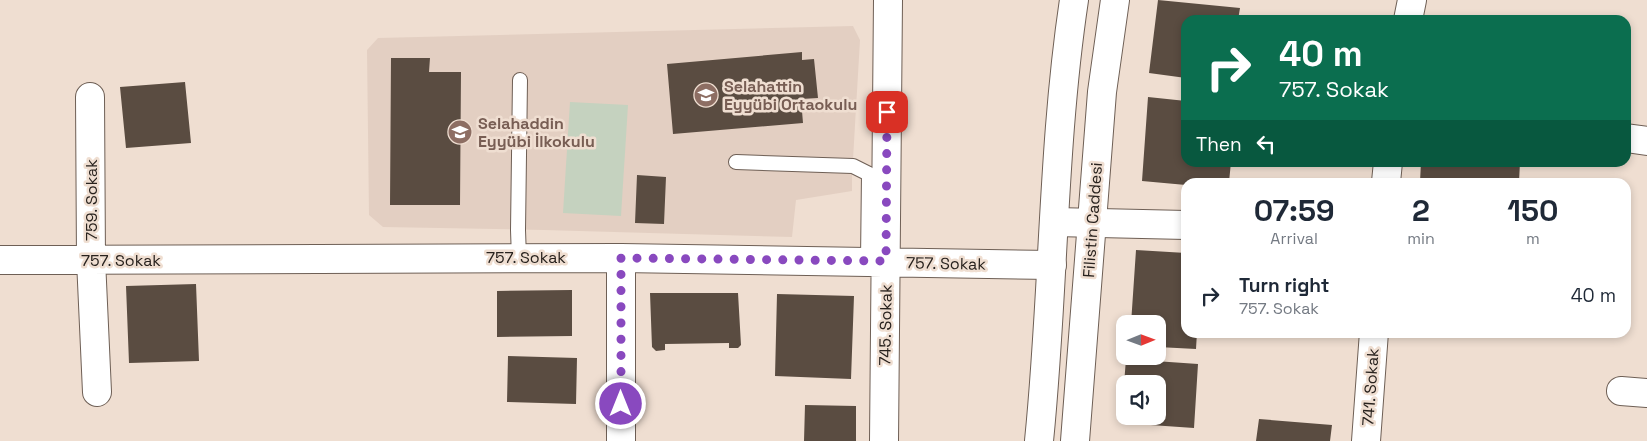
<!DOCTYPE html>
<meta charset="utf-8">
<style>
:root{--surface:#fff;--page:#f6f6f7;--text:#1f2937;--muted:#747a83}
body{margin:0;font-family:"Space Grotesk",sans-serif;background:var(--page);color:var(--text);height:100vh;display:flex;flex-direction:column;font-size:19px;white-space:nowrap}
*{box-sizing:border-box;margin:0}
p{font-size:16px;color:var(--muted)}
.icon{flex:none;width:28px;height:28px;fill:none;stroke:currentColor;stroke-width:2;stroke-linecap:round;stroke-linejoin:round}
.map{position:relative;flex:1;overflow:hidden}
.drawer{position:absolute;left:1181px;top:178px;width:450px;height:160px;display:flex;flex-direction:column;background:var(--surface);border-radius:15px;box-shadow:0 2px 8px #0003}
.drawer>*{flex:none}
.hud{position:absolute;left:1181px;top:15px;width:450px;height:152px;border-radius:15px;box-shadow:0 2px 8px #0003;background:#0b6e4f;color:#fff;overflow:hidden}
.needle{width:32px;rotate:89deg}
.controls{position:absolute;left:1116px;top:315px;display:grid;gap:10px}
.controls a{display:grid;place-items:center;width:50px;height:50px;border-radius:10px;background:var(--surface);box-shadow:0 2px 8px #0003;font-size:25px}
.pin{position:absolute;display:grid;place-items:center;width:42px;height:42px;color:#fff;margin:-21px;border-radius:10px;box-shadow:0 2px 8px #0006}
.me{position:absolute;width:55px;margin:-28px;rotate:0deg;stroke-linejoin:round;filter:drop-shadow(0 0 4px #0008)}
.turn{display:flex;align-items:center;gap:18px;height:105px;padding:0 15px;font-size:22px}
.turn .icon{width:65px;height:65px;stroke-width:2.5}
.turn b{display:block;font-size:35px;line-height:42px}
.then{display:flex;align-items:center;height:48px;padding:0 15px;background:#0003;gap:10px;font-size:19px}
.eta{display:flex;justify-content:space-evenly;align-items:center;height:85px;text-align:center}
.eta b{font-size:30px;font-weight:700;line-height:35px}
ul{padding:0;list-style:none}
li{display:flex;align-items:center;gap:15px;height:65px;padding:0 15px}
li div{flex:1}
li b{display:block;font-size:19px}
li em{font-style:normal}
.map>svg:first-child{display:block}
.education{fill:#e3cfc2}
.green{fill:#c5d2bf}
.building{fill:#5a4c41}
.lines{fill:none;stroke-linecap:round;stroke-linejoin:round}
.lane-casing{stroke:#6e5f55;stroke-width:16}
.street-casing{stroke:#6e5f55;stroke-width:30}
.secondary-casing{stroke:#6e5f55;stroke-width:30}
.lane{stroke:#fff;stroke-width:14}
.street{stroke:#fff;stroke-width:28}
.secondary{stroke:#fff;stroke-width:28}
.route{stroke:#8949bf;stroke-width:9;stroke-dasharray:0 16.2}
.labels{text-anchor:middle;stroke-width:5;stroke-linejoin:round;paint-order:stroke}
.education-label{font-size:16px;font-weight:bold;fill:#785e54;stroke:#efded1;text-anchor:start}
.street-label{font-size:16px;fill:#28221e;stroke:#efded1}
</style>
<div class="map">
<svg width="1647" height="441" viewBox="0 0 1647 441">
<rect width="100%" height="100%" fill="#efded1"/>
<!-- education -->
<path class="education" d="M853,26L860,40L852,176V191L796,200L792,237L544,230L383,227L369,215L367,50L378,38Z"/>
<!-- green -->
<path class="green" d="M570,102L628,105L621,216L563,213Z"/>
<!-- building -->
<path class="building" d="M1158,0L1240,8L1238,20H1186V78L1149,73Z
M802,52V60L814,59L818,98L801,99L803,123L673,134L667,64Z
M391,58H430L429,72H461L460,205H390Z
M185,82L191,143L126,148L120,87Z
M1148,97L1186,101V162H1231L1229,182H1186V185L1142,181Z
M1421,162H1520L1519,182H1420Z
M637,175L666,177L664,224L635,223Z
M1136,250L1186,253V332H1197L1196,349L1158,347V324H1131Z
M196,284L199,361L129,363L126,286Z
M572,290V336L497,337V291Z
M650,293H738L741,345L738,348H729V343L665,344V350L656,351L652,347Z
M777,294L854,296L851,379L775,376Z
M508,356L577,358L576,404L507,402Z
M1126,359L1198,364L1194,428L1122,423L1124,392H1125V416H1158V384H1124Z
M805,405L856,406V441H804Z
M1259,419L1332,425L1330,441H1256Z"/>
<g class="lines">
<defs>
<path id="lane" d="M736,162L853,166L869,174L868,261
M519,258L518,230L520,80"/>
<path id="street" d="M1408,20L1412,0
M90,97L91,260L97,392
M1626,138L1647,141
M1386,182L1388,162
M1055,222L1186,225
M621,258V441
M0,260L621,258L1052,265
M1621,391L1647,393
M884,441L888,0
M1366,441L1374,332"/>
<path id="secondary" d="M1039,441C1054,294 1052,146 1074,0
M1075,441L1102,92L1115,0"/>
</defs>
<!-- lane casing -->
<use href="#lane" class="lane-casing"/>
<!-- street casing -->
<use href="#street" class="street-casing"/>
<!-- secondary casing -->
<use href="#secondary" class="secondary-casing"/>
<!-- lane -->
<use href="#lane" class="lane"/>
<!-- street -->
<use href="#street" class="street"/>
<!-- secondary -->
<use href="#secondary" class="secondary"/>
</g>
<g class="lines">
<!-- route -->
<path class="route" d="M621,404V258L886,261L887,112"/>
</g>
<!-- icons -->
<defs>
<symbol id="school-disc" viewBox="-11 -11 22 22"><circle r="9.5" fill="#8d6e63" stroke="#efded1"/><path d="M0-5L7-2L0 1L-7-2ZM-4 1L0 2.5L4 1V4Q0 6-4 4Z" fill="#fff"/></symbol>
</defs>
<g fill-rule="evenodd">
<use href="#school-disc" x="692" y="81" width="28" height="28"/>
<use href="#school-disc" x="446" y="118" width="28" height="28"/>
</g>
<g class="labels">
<!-- education labels -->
<g class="education-label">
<text x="724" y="92">Selahattin<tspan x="724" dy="18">Eyyübi Ortaokulu</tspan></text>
<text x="478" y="129">Selahaddin<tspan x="478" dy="18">Eyyübi İlkokulu</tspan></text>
</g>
<!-- street labels -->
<g class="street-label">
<text transform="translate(91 200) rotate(-90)" y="6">759. Sokak</text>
<text transform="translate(1092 220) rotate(-86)" y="6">Filistin Caddesi</text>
<text x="526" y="263">757. Sokak</text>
<text x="121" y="266">757. Sokak</text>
<text transform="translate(946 263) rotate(1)" y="6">757. Sokak</text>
<text transform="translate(885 325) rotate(-89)" y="6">745. Sokak</text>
<text transform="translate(1370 387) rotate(-86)" y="6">741. Sokak</text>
</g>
</g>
</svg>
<div class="controls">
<a><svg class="needle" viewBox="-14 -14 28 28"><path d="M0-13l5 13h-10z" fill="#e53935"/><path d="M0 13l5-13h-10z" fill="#747a83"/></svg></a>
<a><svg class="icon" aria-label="sound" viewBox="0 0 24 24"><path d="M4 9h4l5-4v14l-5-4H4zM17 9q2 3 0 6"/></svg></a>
</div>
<div class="pin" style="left:887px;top:112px;background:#d93025"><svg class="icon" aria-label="arrive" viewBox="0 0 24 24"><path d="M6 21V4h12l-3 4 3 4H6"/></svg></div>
<svg class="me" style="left:621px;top:404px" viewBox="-20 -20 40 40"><circle r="17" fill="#8949bf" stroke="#fff" stroke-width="3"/><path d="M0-11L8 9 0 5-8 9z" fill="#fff"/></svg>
<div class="hud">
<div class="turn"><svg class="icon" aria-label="right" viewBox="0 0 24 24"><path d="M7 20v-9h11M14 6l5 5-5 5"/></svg><div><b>40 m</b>757. Sokak</div></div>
<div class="then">Then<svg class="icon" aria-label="left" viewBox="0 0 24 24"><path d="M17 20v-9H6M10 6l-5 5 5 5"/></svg></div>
</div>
<section class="drawer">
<div class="eta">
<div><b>07:59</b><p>Arrival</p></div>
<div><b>2</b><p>min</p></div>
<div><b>150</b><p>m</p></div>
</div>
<ul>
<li><svg class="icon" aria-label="right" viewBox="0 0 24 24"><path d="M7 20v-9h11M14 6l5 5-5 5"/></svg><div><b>Turn right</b><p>757. Sokak</p></div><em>40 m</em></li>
</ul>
</section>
</div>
